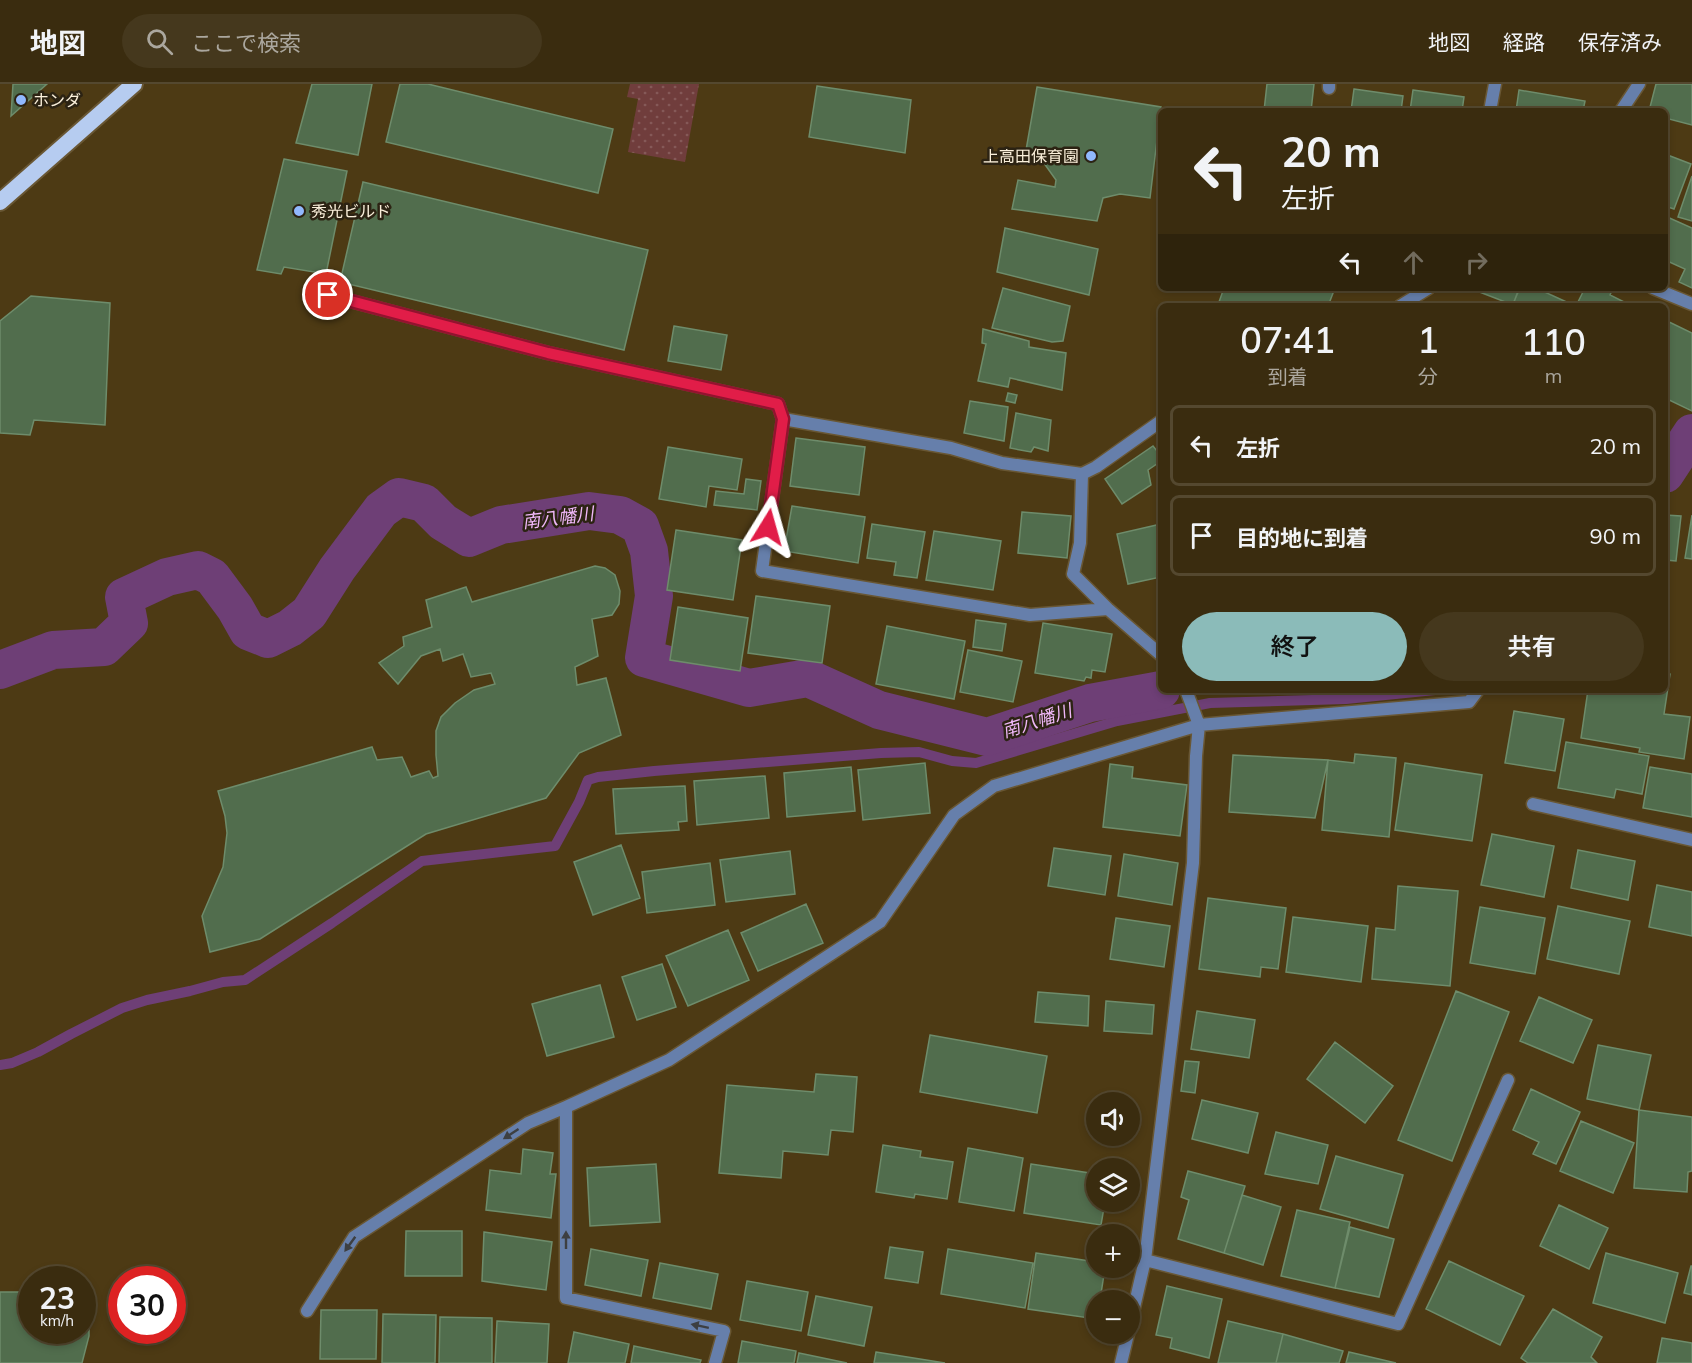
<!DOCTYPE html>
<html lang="ja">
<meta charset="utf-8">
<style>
:root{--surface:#3a2c0f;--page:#45381d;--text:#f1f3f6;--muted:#aba79e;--line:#54482f;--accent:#8bbbb9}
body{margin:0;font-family:Mulish,"Noto Sans JP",sans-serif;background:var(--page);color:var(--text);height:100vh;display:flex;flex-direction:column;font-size:22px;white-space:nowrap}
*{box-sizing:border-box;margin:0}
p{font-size:20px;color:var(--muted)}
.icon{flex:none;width:33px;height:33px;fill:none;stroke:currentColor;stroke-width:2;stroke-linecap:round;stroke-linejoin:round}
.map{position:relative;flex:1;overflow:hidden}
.sheet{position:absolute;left:1158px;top:219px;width:510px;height:390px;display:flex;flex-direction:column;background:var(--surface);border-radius:9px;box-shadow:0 3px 9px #0003,0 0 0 2px var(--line)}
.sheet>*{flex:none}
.guide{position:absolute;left:1158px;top:24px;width:510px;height:183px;border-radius:9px;box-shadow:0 3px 9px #0003,0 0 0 2px var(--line);background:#3a2c0f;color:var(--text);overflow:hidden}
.tools{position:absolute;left:1086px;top:1008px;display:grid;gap:12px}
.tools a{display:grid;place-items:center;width:54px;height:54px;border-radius:50%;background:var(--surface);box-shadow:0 3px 9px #0003,0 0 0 2px var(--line);font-size:30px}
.speed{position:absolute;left:18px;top:1182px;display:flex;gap:12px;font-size:30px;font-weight:700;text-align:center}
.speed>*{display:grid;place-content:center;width:78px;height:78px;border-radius:50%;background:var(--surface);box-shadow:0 3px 9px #0003,0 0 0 2px var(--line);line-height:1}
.speed small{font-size:15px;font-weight:400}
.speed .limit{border:9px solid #d22;background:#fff;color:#111}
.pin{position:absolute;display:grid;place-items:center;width:51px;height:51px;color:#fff;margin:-26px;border:3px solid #fff;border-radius:50%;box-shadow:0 2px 6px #0007}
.me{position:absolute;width:66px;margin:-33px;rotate:8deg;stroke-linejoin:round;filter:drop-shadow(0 0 4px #0008)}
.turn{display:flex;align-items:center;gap:21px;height:126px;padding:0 24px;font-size:27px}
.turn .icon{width:78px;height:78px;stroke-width:2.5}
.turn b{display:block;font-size:42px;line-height:51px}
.lanes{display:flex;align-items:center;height:57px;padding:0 24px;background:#0003;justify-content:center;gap:30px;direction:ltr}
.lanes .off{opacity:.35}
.eta{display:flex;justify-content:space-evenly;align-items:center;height:102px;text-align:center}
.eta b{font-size:36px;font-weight:600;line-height:42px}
.cta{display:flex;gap:12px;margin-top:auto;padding:12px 24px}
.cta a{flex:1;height:69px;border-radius:36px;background:var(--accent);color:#111;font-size:24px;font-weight:600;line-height:69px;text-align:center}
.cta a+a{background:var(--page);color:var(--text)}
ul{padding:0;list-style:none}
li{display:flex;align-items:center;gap:18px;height:81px;margin:0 12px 9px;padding:0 12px;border:3px solid var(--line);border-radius:9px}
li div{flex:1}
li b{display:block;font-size:22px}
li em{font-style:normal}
header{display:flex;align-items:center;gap:36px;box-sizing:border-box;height:84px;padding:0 30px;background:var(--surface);border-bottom:2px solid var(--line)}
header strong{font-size:28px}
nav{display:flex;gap:33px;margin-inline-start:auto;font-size:21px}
.search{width:420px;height:54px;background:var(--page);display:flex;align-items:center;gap:15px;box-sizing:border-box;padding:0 21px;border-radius:33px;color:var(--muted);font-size:22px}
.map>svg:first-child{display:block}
.park{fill:url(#park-dots)}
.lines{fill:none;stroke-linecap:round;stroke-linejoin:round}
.stream{stroke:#6e3f76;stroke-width:10}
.canal{stroke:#6e3f76;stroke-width:38}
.building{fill:#516d4d;stroke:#6e8c6b;stroke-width:1.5}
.service-casing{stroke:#695734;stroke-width:15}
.minor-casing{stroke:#695734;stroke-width:15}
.trunk-casing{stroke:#695734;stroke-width:20}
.service{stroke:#667fab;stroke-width:12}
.minor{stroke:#667fab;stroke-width:12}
.trunk{stroke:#b6ccf0;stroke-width:16}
.oneway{fill:#3d3f41}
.route-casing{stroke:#92132f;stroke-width:15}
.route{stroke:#e11d48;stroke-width:10}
.poi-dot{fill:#91b8fd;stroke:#2c2313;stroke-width:2}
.labels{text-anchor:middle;stroke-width:5;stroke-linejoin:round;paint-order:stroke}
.poi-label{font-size:16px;fill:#fbf0db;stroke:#2c2313;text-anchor:start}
.water-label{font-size:18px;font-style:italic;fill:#efb7f8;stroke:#2c2313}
</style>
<header>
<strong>地図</strong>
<div class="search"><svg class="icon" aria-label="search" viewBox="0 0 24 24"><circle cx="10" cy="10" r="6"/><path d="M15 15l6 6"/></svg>ここで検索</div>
<nav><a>地図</a><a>経路</a><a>保存済み</a></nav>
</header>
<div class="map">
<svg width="1692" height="1279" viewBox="0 0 1692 1279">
<defs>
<pattern id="park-dots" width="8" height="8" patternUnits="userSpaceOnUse" patternTransform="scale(1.5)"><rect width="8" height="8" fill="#703d3c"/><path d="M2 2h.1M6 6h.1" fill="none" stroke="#855958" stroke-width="1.8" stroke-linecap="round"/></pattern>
</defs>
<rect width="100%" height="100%" fill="#4d3a14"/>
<!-- park -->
<path class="park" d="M630,0H699L685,78L628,68L638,15L627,13Z"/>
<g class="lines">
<!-- stream -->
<path class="stream" d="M0,981L12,979L38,968L71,950L122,924L147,916L190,907L223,898L245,896L332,839L422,777L555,762L579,718L588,696L598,693L654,687L881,669L919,668L952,677L976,679L1117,637L1210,619L1346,615L1435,606"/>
<!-- canal -->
<path class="canal" d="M1665,390L1692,349
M0,586L53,566L104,563L129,539L124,513L167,493L198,486L212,493L235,524L248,547L268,555L290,544L309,529L337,485L381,426L399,413L424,419L443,438L469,454L501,441L589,427L620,431L640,442L649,467L654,512L644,574L749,604L808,594L879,626L987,653L1090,619L1161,606"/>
</g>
<!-- building -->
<path class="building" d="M13,0H47L11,32Z
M312,0H372L358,71L296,59Z
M400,0H428L613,45L598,109L386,58Z
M1267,0H1314L1311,27H1264Z
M1656,0H1692V41L1665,34V27H1649Z
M817,2L911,16L905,69L809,53Z
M1037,3L1161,23L1150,114L1120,110L1103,114L1097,137L1012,125L1018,96L1055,103L1056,96L1041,75L1025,72Z
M1354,5L1403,12L1401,27H1351Z
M1413,6L1464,13L1462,27H1410Z
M1519,6L1585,17L1583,27H1516Z
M1665,70L1691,80L1674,125L1665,122Z
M284,75L347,87L326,190L284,183L281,190L257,186Z
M1692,92V137L1678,133Z
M363,98L648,166L624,266L340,198Z
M1665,132L1692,144V204L1679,198L1685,185L1665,176Z
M1005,144L1098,165L1089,211L997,188Z
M1003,204L1070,222L1063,257L1052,258L992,244Z
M1224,204H1335L1328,222H1230L1219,218Z
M1478,204H1519L1513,221L1477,207Z
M1520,204H1536L1571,220L1569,222H1512Z
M1585,204H1613L1610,211L1630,221L1576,222Z
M31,212L110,219L105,341L34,336L30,351L0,349V237Z
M1665,236L1692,249V327L1665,314Z
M674,242L727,251L721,286L668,277Z
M983,245L1029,257V263L1066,269L1062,306L1010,294L1008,303L978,297L986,260L982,259Z
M1008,309L1017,311L1015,319L1006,317Z
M970,317L1008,323L1004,357L964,349Z
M1016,329L1051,336L1048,367L1034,363L1031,368L1010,364Z
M796,354L865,363L859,411L790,402Z
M1153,362L1161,372V377L1148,386L1151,401L1122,420L1105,395Z
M668,363L742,375L737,406L709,402L706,423L659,415Z
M746,395L761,397L757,426L714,421L716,407L744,410Z
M792,422L865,433L858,479L784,467Z
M1022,428L1071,432L1067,474L1018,469Z
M1665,431L1681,432L1676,477L1665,476Z
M1692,431V475L1685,474Z
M872,440L925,448L917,494L894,491L896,478L867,474Z
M1161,440V493L1128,500L1117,450Z
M676,446L742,456L733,516L667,506Z
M934,447L1001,457L993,506L926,496Z
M595,482L605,484L615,491L620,507L619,520L612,531L592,535L598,572L575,583L577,601L606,594L621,651L579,669L546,714L426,750L260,855L210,868L202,832L223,783L227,749L225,732L218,707L372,663L377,676L402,673L411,693L429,687L433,694L438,692L436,671V647L441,633L455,619L474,606L495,600L491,589L471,593L463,570L443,577L440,565L421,572L398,600L379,579L404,562L403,553L432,543L426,516L466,503L472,518Z
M756,512L830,522L822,579L748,569Z
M678,523L748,534L740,587L670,576Z
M976,536L1006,540L1002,567L973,563Z
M1043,539L1112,550L1105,588L1092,586L1091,594L1086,593L1084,597L1035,589Z
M887,542L965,557L954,615L876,600Z
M968,566L1022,577L1013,618L960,608Z
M1665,589L1670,590L1664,630L1690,633L1684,675L1639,668L1640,664L1581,654L1588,606H1665Z
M1514,627L1564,635L1555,687L1505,679Z
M1566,658L1649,672L1642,710L1616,705L1614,714L1558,704Z
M1355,670L1396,674L1389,753L1322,746L1328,676L1354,679Z
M1233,671L1328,676L1315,734L1229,728Z
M925,679L930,729L863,736L858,686Z
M1405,679L1482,691L1472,757L1395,746Z
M1110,680L1133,683L1132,694L1187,701L1180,752L1103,743Z
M851,683L855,727L787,733L784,689Z
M1650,683L1692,690V733L1643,724Z
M765,692L769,734L697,741L694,697Z
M685,702L687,737L678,738L679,746L616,750L613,705Z
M1492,750L1554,762L1544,813L1481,801Z
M621,761L640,814L593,831L574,778Z
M1054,764L1111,772L1105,811L1048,802Z
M1578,766L1635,777L1628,816L1571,804Z
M790,767L795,810L726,818L720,776Z
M1124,770L1178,779L1172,821L1118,812Z
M710,779L715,821L647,829L642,788Z
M1657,801L1692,808V852L1649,843Z
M1398,802L1458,807L1450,902L1372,895L1376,844L1395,846Z
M1208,814L1286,824L1278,885L1261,883L1260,893L1199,885Z
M806,820L823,859L758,887L741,849Z
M1558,822L1630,837L1619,890L1547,875Z
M1480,823L1545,834L1535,890L1470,879Z
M1293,833L1368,842L1361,898L1286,888Z
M1116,834L1170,842L1164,883L1110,875Z
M728,846L749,896L688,922L666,872Z
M662,880L676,923L637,936L622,893Z
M600,901L614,953L547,972L532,920Z
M1456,907L1509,928L1452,1077L1398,1056Z
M1038,908L1089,912L1088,942L1035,938Z
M1539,913L1592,936L1573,979L1520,957Z
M1106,917L1154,921L1152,950L1104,947Z
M1197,927L1255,936L1249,974L1191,965Z
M930,951L1047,972L1037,1029L920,1008Z
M1335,958L1393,1002L1365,1039L1307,995Z
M1598,961L1651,971L1639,1026L1587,1015Z
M1185,977L1199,978L1195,1009L1181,1007Z
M816,990L857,993L853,1048L831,1046L828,1071L783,1067L781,1094L719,1089L727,1001L814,1008Z
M1531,1005L1580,1028L1556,1080L1533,1070L1539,1058L1513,1046Z
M1202,1016L1258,1029L1248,1069L1192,1055Z
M1639,1026L1692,1033V1087L1688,1088L1687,1108L1634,1104Z
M1581,1037L1634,1059L1613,1109L1560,1087Z
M1276,1048L1328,1061L1318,1100L1265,1090Z
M883,1061L921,1067L920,1073L953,1078L947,1115L915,1110L914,1114L876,1108Z
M968,1064L1023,1074L1014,1127L959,1118Z
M523,1065L553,1069L550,1090H556L551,1134L486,1126L490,1086L521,1090Z
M1336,1072L1403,1091L1388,1144L1320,1125Z
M656,1080L660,1138L590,1142L587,1084Z
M1031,1080L1096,1090V1118H1105L1101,1141L1024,1129Z
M1188,1087L1245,1102L1224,1169L1178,1155L1189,1116L1181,1113Z
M1242,1111L1281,1123L1263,1181L1224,1169Z
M1559,1121L1608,1144L1589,1185L1540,1162Z
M1297,1126L1350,1138L1335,1204L1281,1192Z
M1350,1143L1394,1155L1379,1213L1335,1204Z
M406,1147H462V1192H405Z
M484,1148L552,1158L546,1206L482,1197Z
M890,1163L923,1168L918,1199L885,1194Z
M591,1165L648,1176L641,1212L585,1201Z
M948,1165L1033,1179L1025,1224L941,1210Z
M1036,1169L1096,1178V1184H1105L1100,1216H1096V1235L1028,1225Z
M1606,1169L1678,1189L1665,1239L1593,1219Z
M1449,1177L1524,1212L1500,1261L1426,1225Z
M660,1179L718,1190L711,1225L653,1214Z
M1691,1182H1692V1211L1684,1209Z
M747,1197L808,1208L801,1247L740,1236Z
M1167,1202L1222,1215L1209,1274L1170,1264L1172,1254L1156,1251Z
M0,1208H32V1246H82V1238L89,1240V1252L82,1279H0Z
M816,1212L872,1223L864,1262L808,1251Z
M1553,1225L1602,1253L1591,1273L1597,1279H1528L1521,1274Z
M321,1226H377L376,1275H320Z
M383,1230L436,1231L435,1279H382Z
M440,1233L492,1234V1279H439Z
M497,1237L549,1240L547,1279H495Z
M1228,1237L1283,1250L1276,1279H1218Z
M574,1248L629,1260L625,1279H568Z
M1283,1250L1343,1267L1339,1279H1276Z
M1662,1254L1692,1259V1279H1657Z
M742,1257L796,1267L794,1279H738Z
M634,1262L701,1276L700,1279H631Z
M876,1268L945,1279H874Z
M1349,1268L1396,1279H1346Z
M799,1269L847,1279H797Z"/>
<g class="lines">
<defs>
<path id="service" d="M1621,27L1639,0
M328,211L548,269L778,320L783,335L951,364L1002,379L1082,390"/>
<path id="minor" d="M1329,4V0
M1490,27L1495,0
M1653,204L1692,220
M1400,222L1429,204
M783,335L762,487L1030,531L1108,525
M1161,337L1096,383L1082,390L1080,459L1073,490L1108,525L1161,571
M1533,720L1692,756
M566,1023L669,976L880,838L954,731L994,702L1199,641L1469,618L1478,606
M1145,1176L1398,1240L1508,996
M307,1227L354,1153L528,1039L566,1023V1214L724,1247L715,1279
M1130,1241L1145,1176L1193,779L1196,672L1199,641L1186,606
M1121,1279L1128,1250"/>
<path id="trunk" d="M0,118L134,0"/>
</defs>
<!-- service casing -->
<use href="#service" class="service-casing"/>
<!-- minor casing -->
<use href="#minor" class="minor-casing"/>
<!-- trunk casing -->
<use href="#trunk" class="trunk-casing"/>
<!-- service -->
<use href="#service" class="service"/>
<!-- minor -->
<use href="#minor" class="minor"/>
<!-- trunk -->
<use href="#trunk" class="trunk"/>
</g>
<!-- one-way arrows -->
<defs><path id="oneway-solid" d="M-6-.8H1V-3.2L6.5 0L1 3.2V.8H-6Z" transform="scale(1.5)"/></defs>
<g class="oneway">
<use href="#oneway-solid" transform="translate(511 1050) rotate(147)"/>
<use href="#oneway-solid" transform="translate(566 1156) rotate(-90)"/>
<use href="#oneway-solid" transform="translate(350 1160) rotate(126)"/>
<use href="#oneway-solid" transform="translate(700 1242) rotate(-168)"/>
</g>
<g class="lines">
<defs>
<path id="route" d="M328,211L548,269L778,320L783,335L768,443"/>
</defs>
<!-- route casing -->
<use href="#route" class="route-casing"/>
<!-- route -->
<use href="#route" class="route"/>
</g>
<!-- markers -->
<g class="poi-dot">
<circle cx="21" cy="16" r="6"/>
<circle cx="1091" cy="72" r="6"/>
<circle cx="299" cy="127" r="6"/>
</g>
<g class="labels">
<!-- poi labels -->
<g class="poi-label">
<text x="33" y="22">ホンダ</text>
<text x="1079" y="78" text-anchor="end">上高田保育園</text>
<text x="311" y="133">秀光ビルド</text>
</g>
<!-- water labels -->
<g class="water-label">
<text transform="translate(558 434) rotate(-7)" y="6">南八幡川</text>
<text transform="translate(1037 637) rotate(-18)" y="6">南八幡川</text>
</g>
</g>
</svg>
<div class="tools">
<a><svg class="icon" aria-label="sound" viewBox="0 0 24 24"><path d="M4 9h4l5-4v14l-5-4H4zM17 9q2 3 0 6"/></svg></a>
<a><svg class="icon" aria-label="layers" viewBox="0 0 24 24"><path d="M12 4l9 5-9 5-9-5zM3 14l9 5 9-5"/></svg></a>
<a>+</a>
<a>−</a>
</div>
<div class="speed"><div>23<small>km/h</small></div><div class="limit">30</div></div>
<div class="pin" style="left:328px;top:211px;background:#d93025"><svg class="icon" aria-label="arrive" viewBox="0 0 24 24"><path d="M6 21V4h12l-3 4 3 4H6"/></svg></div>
<svg class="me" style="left:768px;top:443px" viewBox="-20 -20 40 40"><path d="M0-17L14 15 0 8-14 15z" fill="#e11d48" stroke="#fff" stroke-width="4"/></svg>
<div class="guide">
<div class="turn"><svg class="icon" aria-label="left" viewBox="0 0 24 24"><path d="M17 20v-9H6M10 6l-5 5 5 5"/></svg><div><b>20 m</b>左折</div></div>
<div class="lanes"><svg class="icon" aria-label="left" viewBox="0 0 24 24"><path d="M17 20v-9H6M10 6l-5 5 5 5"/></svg><svg class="icon off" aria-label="ahead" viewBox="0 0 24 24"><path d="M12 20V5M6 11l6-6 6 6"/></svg><svg class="icon off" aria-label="right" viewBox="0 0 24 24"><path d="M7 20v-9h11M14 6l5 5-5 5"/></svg></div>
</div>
<section class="sheet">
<div class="eta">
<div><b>07:41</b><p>到着</p></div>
<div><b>1</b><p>分</p></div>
<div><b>110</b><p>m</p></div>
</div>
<ul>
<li><svg class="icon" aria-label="left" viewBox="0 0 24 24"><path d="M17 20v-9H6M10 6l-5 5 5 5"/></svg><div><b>左折</b></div><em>20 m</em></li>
<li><svg class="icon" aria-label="arrive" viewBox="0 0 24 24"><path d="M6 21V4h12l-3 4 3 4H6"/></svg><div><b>目的地に到着</b></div><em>90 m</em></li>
</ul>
<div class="cta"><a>終了</a><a>共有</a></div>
</section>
</div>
